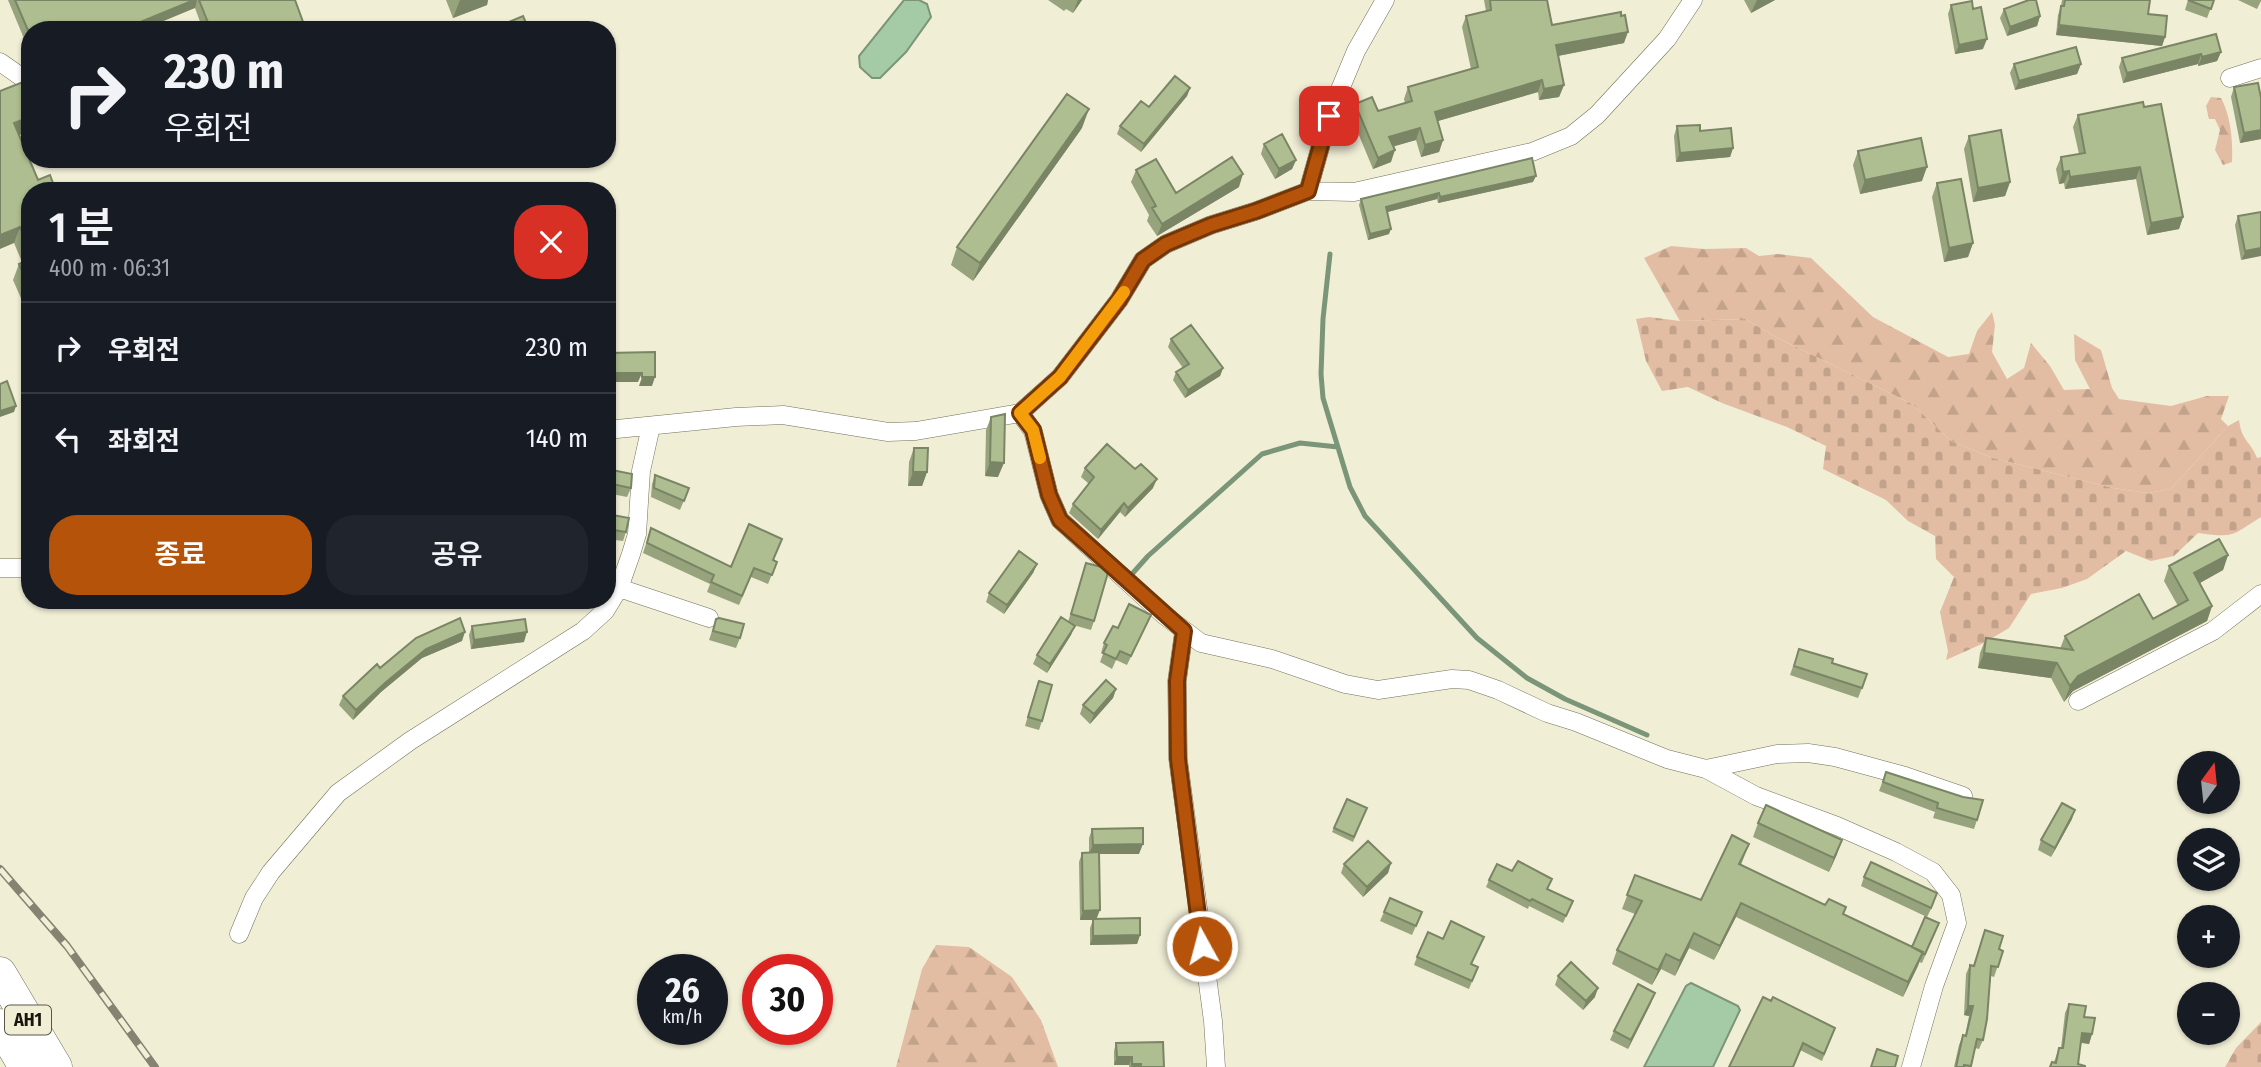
<!DOCTYPE html>
<html lang="ko">
<meta charset="utf-8">
<style>
:root{--surface:#171b24;--page:#20242c;--text:#f1f3f6;--muted:#9ea1a6;--line:#363941;--accent:#b45309}
body{margin:0;font-family:"Fira Sans Condensed","Noto Sans KR",sans-serif;background:var(--page);color:var(--text);height:100vh;display:flex;flex-direction:column;font-size:26px;white-space:nowrap}
*{box-sizing:border-box;margin:0}
p{font-size:23px;color:var(--muted)}
.icon{flex:none;width:38px;height:38px;fill:none;stroke:currentColor;stroke-width:2;stroke-linecap:round;stroke-linejoin:round}
.map{position:relative;flex:1;overflow:hidden}
.details{position:absolute;left:21px;top:182px;width:595px;height:427px;display:flex;flex-direction:column;background:var(--surface);border-radius:28px;box-shadow:0 2px 5px #0004}
.details>*{flex:none}
.guide{position:absolute;left:21px;top:21px;width:595px;height:147px;border-radius:28px;box-shadow:0 2px 5px #0004;background:#171b24;color:var(--text);overflow:hidden}
.needle{width:46px;rotate:15deg}
.fabs{position:absolute;left:2177px;top:751px;display:grid;gap:14px}
.fabs a{display:grid;place-items:center;width:63px;height:63px;border-radius:50%;background:var(--surface);box-shadow:0 2px 5px #0004;font-size:35px}
.speed{position:absolute;left:637px;top:954px;display:flex;gap:14px;font-size:35px;font-weight:700;text-align:center}
.speed>*{display:grid;place-content:center;width:91px;height:91px;border-radius:50%;background:var(--surface);box-shadow:0 2px 5px #0004;line-height:1}
.speed small{font-size:18px;font-weight:400}
.speed .limit{border:10px solid #d22;background:#fff;color:#111}
.pin{position:absolute;display:grid;place-items:center;width:60px;height:60px;color:#fff;margin:-30px;border-radius:14px;box-shadow:0 4px 10px #0006}
.me{position:absolute;width:77px;margin:-38px;rotate:353deg;stroke-linejoin:round;filter:drop-shadow(0 0 5px #0008)}
.turn{display:flex;align-items:center;gap:24px;height:147px;padding:0 28px;font-size:32px}
.turn .icon{width:91px;height:91px;stroke-width:2.5}
.turn b{display:block;font-size:49px;line-height:60px}
.round{display:grid;place-items:center;flex:none;width:74px;height:74px;border-radius:28px;background:var(--page)}
.summary{display:flex;align-items:center;justify-content:space-between;height:119px;padding:0 28px}
h1{font-size:42px;font-weight:600;line-height:52px}
.primary-button{display:flex;gap:14px;margin-top:auto;padding:14px 28px}
.primary-button a{flex:1;height:80px;border-radius:28px;background:var(--accent);color:#fff;font-size:28px;font-weight:600;line-height:80px;text-align:center}
.primary-button a+a{background:var(--page);color:var(--text)}
ul{padding:0;list-style:none}
li{display:flex;align-items:center;gap:21px;height:91px;padding:0 28px;border-top:2px solid var(--line)}
li div{flex:1}
li b{display:block;font-size:26px}
li em{font-style:normal}
.map>svg:first-child{display:block}
.forest{fill:url(#forest-firs)}
.cemetery{fill:url(#cemetery-stones)}
.water{fill:#a5cba6;stroke:#7b9578;stroke-width:2}
.lines{fill:none;stroke-linecap:round;stroke-linejoin:round}
.stream{stroke:#7b9578;stroke-width:5}
.street-casing{stroke:#73705a;stroke-width:19}
.highway-casing{stroke:#73705a;stroke-width:33}
.street{stroke:#fff;stroke-width:18}
.highway{stroke:#fff;stroke-width:32}
.rail-casing{stroke:#868373;stroke-width:8}
.rail{stroke:#f1eed6;stroke-width:5;stroke-dasharray:16;stroke-linecap:butt}
.wall{fill:#96a37c}
.shaded-wall{fill:#7a8565}
.building{fill:#afbe90;stroke:#7a8565;stroke-width:2}
.route-casing{stroke:#753606;stroke-width:18}
.route{stroke:#b45309;stroke-width:12}
.slow{stroke:#f59e0b;stroke-width:12}
.labels{text-anchor:middle;stroke-width:5;stroke-linejoin:round;paint-order:stroke}
.shield{fill:#f1eed6;stroke:#59574a;stroke-width:2}
.shield-label{font-size:18px;font-weight:bold;fill:#18160e}
</style>
<div class="map">
<svg width="2261" height="1067" viewBox="0 0 2261 1067">
<defs>
<pattern id="forest-firs" width="22" height="20" patternUnits="userSpaceOnUse" patternTransform="scale(1.75)"><rect width="22" height="20" fill="#e3bda3"/><path d="M5 1l3.5 6h-7zM16 11l3.5 6h-7z" fill="#c2a28b"/></pattern>
<pattern id="cemetery-stones" width="16" height="16" patternUnits="userSpaceOnUse" patternTransform="scale(1.75)"><rect width="16" height="16" fill="#e3bda3"/><path d="M2 7V4a2 2 0 0 1 4 0v3zM10 15v-3a2 2 0 0 1 4 0v3z" fill="#c2a28b"/></pattern>
</defs>
<rect width="100%" height="100%" fill="#f1eed6"/>
<!-- forest -->
<path class="forest" d="M2211,97L2221,98C2231,116 2233,142 2232,162L2223,165L2215,150L2220,130L2215,119H2209L2206,106Z
M1671,246L1704,249L1746,248L1759,256L1778,254L1811,258L1873,317L1948,357L1969,354L1977,331L1992,312L1995,325L1992,352L2007,379L2024,368L2031,343L2050,366L2064,390L2090,389L2075,360L2074,334L2101,350L2112,388L2119,399L2171,406L2207,396H2229L2221,419L2228,426L2171,489L2148,493L2113,488L1993,458L1951,441L1912,404L1778,338L1745,319L1680,321L1644,258Z
M936,945L969,947L1012,977L1041,1020L1058,1067H896L922,969Z"/>
<!-- cemetery -->
<path class="cemetery" d="M1649,317L1680,321L1745,319L1778,338L1912,404L1951,441L1993,458L2113,488L2148,493L2171,489L2228,426L2239,420C2242,442 2250,440 2257,458L2261,457V517C2230,536 2236,538 2198,533L2174,556L2151,561L2126,551L2087,579L2062,588L2031,594L2009,628L1984,643L1946,660L1948,651L1940,612L1954,577L1936,559L1935,536L1908,521L1886,500L1823,469L1826,446L1787,427L1722,403L1688,387L1662,391L1646,361L1636,319Z
M2261,1022V1067H2225L2236,1048Z"/>
<!-- water -->
<path class="water" d="M904,0H919L927,4L931,17L906,52L880,78H872L860,67L859,56Z
M1691,983L1738,1006L1740,1010L1713,1067H1644L1686,986Z"/>
<g class="lines">
<!-- stream -->
<path class="stream" d="M1330,254L1323,319L1321,374L1323,398L1350,487L1365,516L1477,638L1527,678L1565,699L1647,735
M1132,574L1148,556L1262,454L1300,443L1338,447"/>
<defs>
<path id="street" d="M0,62L30,83
M2230,78L2261,68
M1308,191L1329,116L1356,51L1385,0
M1020,413L1033,431L1049,495L1060,520L1164,615L1201,643L1272,659L1345,684L1378,690L1452,679L1469,680L1498,690L1547,713L1576,722L1667,759L1706,769L1777,754L1808,753L1835,757L1905,776L1963,796
M607,430L736,417L783,415L888,432L916,431L1020,413L1060,377L1119,300L1143,260L1166,244L1211,225L1256,211L1308,191L1354,192L1532,152L1571,136L1597,115L1667,39L1693,0
M0,568H30
M619,588L709,618
M1184,631L1177,681L1178,759L1213,1021L1216,1067
M2078,701L2213,631L2261,594
M1706,769L1756,796L1837,826L1896,852L1933,872L1951,895L1957,923L1934,986L1911,1067
M239,934L254,898L271,872L338,793L410,741L583,631L605,611L619,588L631,554L637,534L641,471L651,426"/>
<path id="highway" d="M0,973L56,1067
M0,1025L25,1067"/>
</defs>
<!-- street casing -->
<use href="#street" class="street-casing"/>
<!-- highway casing -->
<use href="#highway" class="highway-casing"/>
<!-- street -->
<use href="#street" class="street"/>
<!-- highway -->
<use href="#highway" class="highway"/>
<defs>
<path id="rail" d="M0,869L67,946L155,1067"/>
</defs>
<!-- rail casing -->
<use href="#rail" class="rail-casing"/>
<!-- rail -->
<use href="#rail" class="rail"/>
</g>
<!-- wall -->
<path class="wall" d="M8,0H295L306,30H203L195,8L30,30V53Z
M446,0H488L487,5L453,18Z
M1048,0H1082L1073,13L1066,9L1064,11Z
M1484,0H1547L1552,25L1624,43L1558,56L1564,85L1559,97L1539,100L1538,92L1438,121L1443,140L1439,152L1421,157L1416,140L1393,146L1391,162L1373,169L1351,116L1355,104L1378,111L1405,103L1404,99L1408,87L1471,69L1462,27L1466,16L1486,11Z
M1744,0H1775L1751,13Z
M2062,0H2150L2148,14L2165,37L2162,46L2056,35L2058,15L2061,6Z
M2188,0H2214L2207,18L2185,10Z
M2238,0H2261V1L2257,9Z
M1951,5L1983,49L1955,54L1948,14Z
M2004,9L2040,16L2037,26L2007,36L2000,18Z
M2221,52L2217,61L2198,66V64L2123,83L2119,67L2122,58Z
M2014,64H2081L2077,74L2015,90L2010,73Z
M2234,87L2261,98V139L2240,143L2231,97Z
M1190,88L1187,96L1141,152L1117,134L1120,126L1149,107Z
M0,91L30,99V131L19,135L30,191V319L13,280L19,264L22,262L14,243Z
M2144,107L2183,217L2179,229L2147,235L2136,179L2065,189L2064,183L2059,184L2056,169L2061,157L2079,154L2073,127L2078,115Z
M1677,126L1700,131L1733,148L1730,157L1676,162L1674,136Z
M1082,128L973,281L951,265L957,247Z
M1969,136L2010,182L2005,196L1973,202L1964,149Z
M1264,144L1296,160L1292,169L1275,179L1261,154Z
M1858,151L1922,181L1860,194L1853,165Z
M1136,170L1176,193L1239,187L1157,236L1147,221L1149,215L1131,182Z
M1533,182L1438,203L1437,199L1387,212L1389,234L1368,240L1359,205L1361,199Z
M1937,183L1973,243L1968,257L1944,262L1932,197Z
M2261,212L2241,260L2235,225L2238,216Z
M1171,339L1223,368L1220,376L1185,398L1173,380L1176,372L1183,368L1168,347Z
M991,417L998,477L985,476L986,430Z
M914,448L927,472L922,486H908L909,462Z
M1085,468L1135,469L1153,488L1125,517L1120,512L1098,539L1069,513L1073,504L1089,484L1081,477Z
M607,469L631,488L627,497L607,493Z
M655,475L689,488L680,510L651,497L652,484Z
M607,514L626,532L623,541L607,539Z
M651,528L731,567L782,539L773,560L777,562L768,584L751,577L739,605L707,592L710,584L643,553Z
M2228,555L2223,570L2200,583L2212,606L2207,621L2073,691L2064,702L2051,678L1978,668L1980,653L1986,638L2060,649L2065,636L2153,619L2178,606L2164,581L2169,566Z
M1086,563L1094,621L1091,630L1073,625L1071,635L1047,673L1033,664L1037,655L1068,622Z
M1037,564L1033,573L1004,614L986,602L989,593Z
M716,619L740,638L736,648L709,640Z
M1147,624L1127,665L1116,660L1112,669L1100,662L1103,654L1101,653L1104,643L1118,628Z
M472,626L524,642L471,649L469,635Z
M462,641L422,658L381,692L353,720L339,705L343,696L380,668Z
M1799,649L1832,663L1862,688L1858,698L1790,675Z
M1038,681L1042,721L1039,730L1025,726Z
M1116,689L1113,698L1090,724L1080,714L1083,705Z
M1886,772L1977,820L1974,829L1933,818L1935,812L1879,791Z
M1347,799L1367,808L1353,842L1332,832Z
M2072,819L2051,857L2038,850L2041,840Z
M1758,823L1837,854L1829,872L1753,837Z
M1092,829L1139,854H1099L1097,919L1140,935L1137,944L1090,945V928L1093,920H1080L1079,862L1082,853H1089V838Z
M1749,844L1741,865L1912,947L1935,933L1922,963L1919,962L1903,997L1736,917L1714,960L1689,948L1675,976L1661,969L1652,985L1612,964L1617,950L1635,914L1622,909L1635,875L1701,900Z
M1391,863L1388,873L1363,897L1341,873L1344,864Z
M1864,877L1934,903L1927,917L1861,886Z
M1489,880L1548,889L1573,901L1563,923L1529,906L1528,909L1486,887Z
M1384,912H1422L1412,935L1380,921Z
M1985,930L1999,949L2003,951L1994,977L1991,976L1983,1040L1979,1049L1975,1048L1970,1067H1954L1959,1045L1963,1035L1965,1036L1969,1016L1964,1015L1966,974L1970,965L1973,966Z
M1443,939L1480,945L1471,964L1478,967L1469,989L1414,965L1417,957Z
M1558,976L1595,997L1583,1010L1555,985Z
M1651,1003L1628,1049L1610,1040L1614,1031Z
M2069,1004L2084,1017L2092,1034L2089,1044L2081,1043L2078,1064L2054,1062L2059,1048H2061L2065,1013Z
M1835,1028L1822,1061L1800,1050L1729,1067Z
M1116,1043L1164,1067H1129V1065H1114V1051Z"/>
<!-- shaded-wall -->
<path class="shaded-wall" d="M194,0H197L195,8L142,30H121Z
M460,0H488L487,5L453,18Z
M1078,0H1082L1073,13Z
M1757,0H1775L1751,13Z
M2040,16L2037,26L2007,36L2010,27Z
M2059,25L2165,37L2162,46L2056,35Z
M1628,32L1624,43L1552,57L1556,45Z
M1987,39L1983,49L1955,54L1959,45Z
M2221,52L2217,61L2198,66L2202,57Z
M2201,54L2198,64L2123,83L2127,73Z
M2081,64L2077,74L2015,90L2019,81Z
M1542,80L1538,92L1431,123L1435,112Z
M1564,85L1559,97L1539,100L1544,89Z
M1190,88L1187,96L1141,152L1144,144Z
M1089,109L1082,128L973,281L980,263Z
M30,117V131L8,139L14,123Z
M1420,128L1416,140L1385,149L1389,137Z
M2261,130V139L2240,143L2244,133Z
M1443,140L1439,152L1421,157L1425,145Z
M1733,148L1730,157L1676,162L1680,153Z
M1395,150L1391,162L1373,169L1378,158Z
M1296,160L1292,169L1275,179L1279,169Z
M1927,167L1922,181L1860,194L1865,180Z
M2140,167L2136,179L2065,189L2070,177Z
M2069,171L2064,183L2059,184L2063,172Z
M1243,174L1239,187L1157,236L1162,224Z
M1536,176L1533,182L1438,203L1440,197Z
M2010,182L2005,196L1973,202L1978,188Z
M1439,193L1437,199L1384,213L1386,207Z
M2183,217L2179,229L2147,235L2151,223Z
M20,227L14,243L0,249V235Z
M1391,229L1389,234L1368,240L1370,234Z
M1973,243L1968,257L1944,262L1949,248Z
M2261,248V256L2241,260L2245,251Z
M1223,368L1220,376L1185,398L1188,390Z
M607,373H642L638,382H607Z
M642,377H655L652,386H639Z
M16,406L14,412L0,417V411Z
M990,462L1004,463L998,477L985,476Z
M913,472H927L922,486H908Z
M1157,479L1153,488L1125,517L1128,508Z
M1124,503L1120,512L1098,539L1101,530Z
M2228,555L2223,570L2189,589L2194,573Z
M1037,564L1033,573L1004,614L1007,605Z
M2212,606L2207,621L2073,691L2064,702L2070,686L2078,676Z
M1075,626L1071,635L1047,673L1050,664Z
M465,632L462,641L422,658L381,692L353,720L356,710L385,683L426,649Z
M527,632L524,642L471,649L474,640Z
M1984,653L2057,663L2051,678L1978,668Z
M1116,689L1113,698L1090,724L1094,714Z
M2075,810L2072,819L2051,857L2055,848Z
M1842,840L1837,854L1829,872L1834,858Z
M1143,844L1139,854H1089L1093,845Z
M1391,863L1388,873L1363,897L1367,887Z
M1741,903L1736,917L1714,960L1720,946Z
M1100,910L1096,920H1080L1083,911Z
M1694,933L1689,948L1675,976L1680,961Z
M1140,935L1137,944L1090,945L1093,936Z
M1923,952L1918,966L1903,997L1908,982Z
M1666,954L1661,969L1652,985L1658,970Z
M1598,988L1595,997L1583,1010L1586,1001Z
M1655,993L1651,1003L1628,1049L1631,1040Z
M1968,1006H1973L1969,1016L1964,1015Z
M2082,1033L2092,1034L2089,1044L2079,1042Z
M1117,1057H1132L1129,1065H1114Z
M1132,1064H1141L1140,1067H1131Z"/>
<!-- building -->
<path class="building" d="M15,0H194L121,30H30V35Z
M199,0H295L306,30H211Z
M1490,0H1547L1552,25L1621,12V16L1625,15L1628,32L1556,45L1564,85L1544,89L1542,80L1435,112L1443,140L1425,145L1420,128L1389,137L1395,150L1378,158L1355,104L1372,97L1378,111L1412,101L1408,87L1478,67L1466,16L1491,10Z
M2029,0H2036L2040,16L2010,27L2004,9Z
M2065,0H2150L2148,14L2167,16L2165,37L2059,25L2061,6H2064Z
M2188,0H2214L2211,9Z
M1972,1L1973,9L1981,7L1987,39L1959,45L1951,5Z
M523,16L529,30H490Z
M326,24L329,30H311Z
M2216,34L2221,52L2202,57L2201,54L2127,73L2122,58Z
M2076,47L2081,64L2019,81L2014,64Z
M1175,76L1190,88L1144,144L1120,126L1141,101L1149,107Z
M23,82L30,99V117L14,123L38,180L50,175L56,191H30V250L20,227L0,235V91Z
M2258,83L2261,98V130L2244,133L2234,87Z
M1067,94L1089,109L980,263L957,247Z
M2143,102L2144,107L2161,104L2183,217L2151,223L2140,167L2070,177L2069,171L2063,172L2061,157L2085,153L2078,115Z
M1700,125V131L1731,128L1733,148L1680,153L1677,126Z
M2001,130L2010,182L1978,188L1969,136Z
M1282,134L1296,160L1279,169L1264,144Z
M1921,138L1927,167L1865,180L1858,151Z
M1232,157L1243,174L1162,224L1152,208L1156,206L1136,170L1156,159L1176,193Z
M1532,158L1536,176L1440,197L1439,193L1386,207L1391,229L1370,234L1361,199Z
M1961,179L1973,243L1949,248L1937,183Z
M2261,212V248L2245,251L2238,216Z
M30,259V289L19,264Z
M1191,325L1223,368L1188,390L1176,372L1189,364L1171,339Z
M655,352V377H642V373H607V353Z
M7,381L16,406L0,411V384Z
M1005,414L1004,463L990,462L991,417Z
M1107,444L1135,469L1141,464L1157,479L1128,508L1124,503L1101,530L1073,504L1094,477L1085,468Z
M914,448H928L927,472H913Z
M607,469L632,474L631,488L607,483Z
M655,475L689,488L684,501L654,488Z
M607,514L629,518L626,532L607,529Z
M749,524L782,539L773,560L777,562L772,575L754,568L742,596L711,582L714,575L647,543L651,528L731,567Z
M2219,539L2228,555L2194,573L2212,606L2078,676L2070,686L2057,663L1984,653L1986,638L2073,650L2065,636L2139,594L2153,619L2188,600L2169,566Z
M1019,551L1037,564L1007,605L989,593Z
M1086,563L1109,569L1094,621L1071,614Z
M1129,604L1151,615L1131,656L1120,651L1116,659L1103,653L1107,645L1104,643L1113,626L1118,628Z
M1061,617L1075,626L1050,664L1037,655Z
M460,618L465,632L426,649L385,683L356,710L343,696L377,664L380,668L416,638Z
M719,618L744,624L740,638L713,631L716,619Z
M525,619L527,632L474,640L472,626Z
M1799,649L1833,659L1832,663L1867,674L1862,688L1794,666Z
M1106,680L1116,689L1094,714L1083,705Z
M1039,681L1052,685L1042,721L1028,717Z
M1886,772L1963,797L1983,800L1977,820L1937,808L1938,803L1883,782Z
M1347,799L1367,808L1354,837L1334,828Z
M2062,803L2075,810L2055,848L2041,840Z
M1766,805L1842,840L1834,858L1758,823Z
M1143,828V844L1093,845L1092,829Z
M1732,835L1749,844L1739,864L1825,905L1829,899L1846,907L1843,914L1923,952L1908,982L1741,903L1720,946L1694,933L1680,961L1666,954L1658,970L1617,950L1642,901L1627,895L1635,875L1701,900Z
M1368,841L1391,863L1367,887L1344,864Z
M1099,852L1100,910L1083,911L1082,853Z
M1518,861L1552,879L1547,889L1573,901L1566,916L1532,899L1530,901L1489,880L1497,864L1512,871Z
M1871,862L1937,893L1931,908L1864,877Z
M1390,898L1422,912L1416,926L1384,912Z
M1925,917L1939,923L1925,954L1912,947Z
M1140,918V935L1093,936V919Z
M1451,921L1484,937L1471,964L1478,967L1472,981L1417,957L1428,932L1443,939Z
M1985,930L2003,936L1999,949L2003,951L1998,967L1991,966L1987,1019L1983,1040L1977,1039L1971,1066L1964,1065V1067H1956L1963,1035L1966,1036L1973,1006H1968L1970,965L1974,966Z
M1571,962L1598,988L1586,1001L1558,976Z
M1638,984L1655,993L1631,1040L1614,1031Z
M1763,997L1771,1001L1773,997L1835,1028L1824,1054L1803,1043L1793,1067H1729Z
M2069,1004L2086,1006L2084,1017L2095,1018L2092,1034L2082,1033L2078,1064L2085,1066V1067H2050L2052,1062L2056,1063L2059,1048H2063Z
M1163,1042L1164,1067H1141V1064H1132V1057H1117L1116,1043Z
M1877,1049L1898,1056L1895,1067H1871Z"/>
<g class="lines">
<defs>
<path id="route" d="M1202,946L1178,759L1177,681L1184,631L1060,520L1049,495L1033,430L1020,413L1060,377L1119,300L1143,260L1166,244L1211,225L1256,211L1308,191L1329,116"/>
</defs>
<!-- route casing -->
<use href="#route" class="route-casing"/>
<!-- route -->
<use href="#route" class="route"/>
<!-- slow -->
<path class="slow" d="M1040,458L1033,430L1020,413L1060,377L1124,292"/>
</g>
<g class="labels">
<!-- shield labels -->
<rect class="shield" x="5" y="1005.5" width="46" height="29" rx="5"/>
<g class="shield-label">
<text x="28" y="1026">AH1</text>
</g>
</g>
</svg>
<div class="fabs">
<a><svg class="needle" viewBox="-14 -14 28 28"><path d="M0-13l5 13h-10z" fill="#e53935"/><path d="M0 13l5-13h-10z" fill="#9ea1a6"/></svg></a>
<a><svg class="icon" aria-label="layers" viewBox="0 0 24 24"><path d="M12 4l9 5-9 5-9-5zM3 14l9 5 9-5"/></svg></a>
<a>+</a>
<a>−</a>
</div>
<div class="speed"><div>26<small>km/h</small></div><div class="limit">30</div></div>
<div class="pin" style="left:1329px;top:116px;background:#d93025"><svg class="icon" aria-label="arrive" viewBox="0 0 24 24"><path d="M6 21V4h12l-3 4 3 4H6"/></svg></div>
<svg class="me" style="left:1202px;top:946px" viewBox="-20 -20 40 40"><circle r="17" fill="#b45309" stroke="#fff" stroke-width="3"/><path d="M0-11L8 9 0 5-8 9z" fill="#fff"/></svg>
<div class="guide">
<div class="turn"><svg class="icon" aria-label="right" viewBox="0 0 24 24"><path d="M7 20v-9h11M14 6l5 5-5 5"/></svg><div><b>230 m</b>우회전</div></div>
</div>
<section class="details">
<div class="summary"><div><h1>1 분</h1><p>400 m · 06:31</p></div><a class="round" style="background:#d93025;color:#fff"><svg class="icon" aria-label="close" viewBox="0 0 24 24"><path d="M6 6l12 12M18 6L6 18"/></svg></a></div>
<ul>
<li><svg class="icon" aria-label="right" viewBox="0 0 24 24"><path d="M7 20v-9h11M14 6l5 5-5 5"/></svg><div><b>우회전</b></div><em>230 m</em></li>
<li><svg class="icon" aria-label="left" viewBox="0 0 24 24"><path d="M17 20v-9H6M10 6l-5 5 5 5"/></svg><div><b>좌회전</b></div><em>140 m</em></li>
</ul>
<div class="primary-button"><a>종료</a><a>공유</a></div>
</section>
</div>
